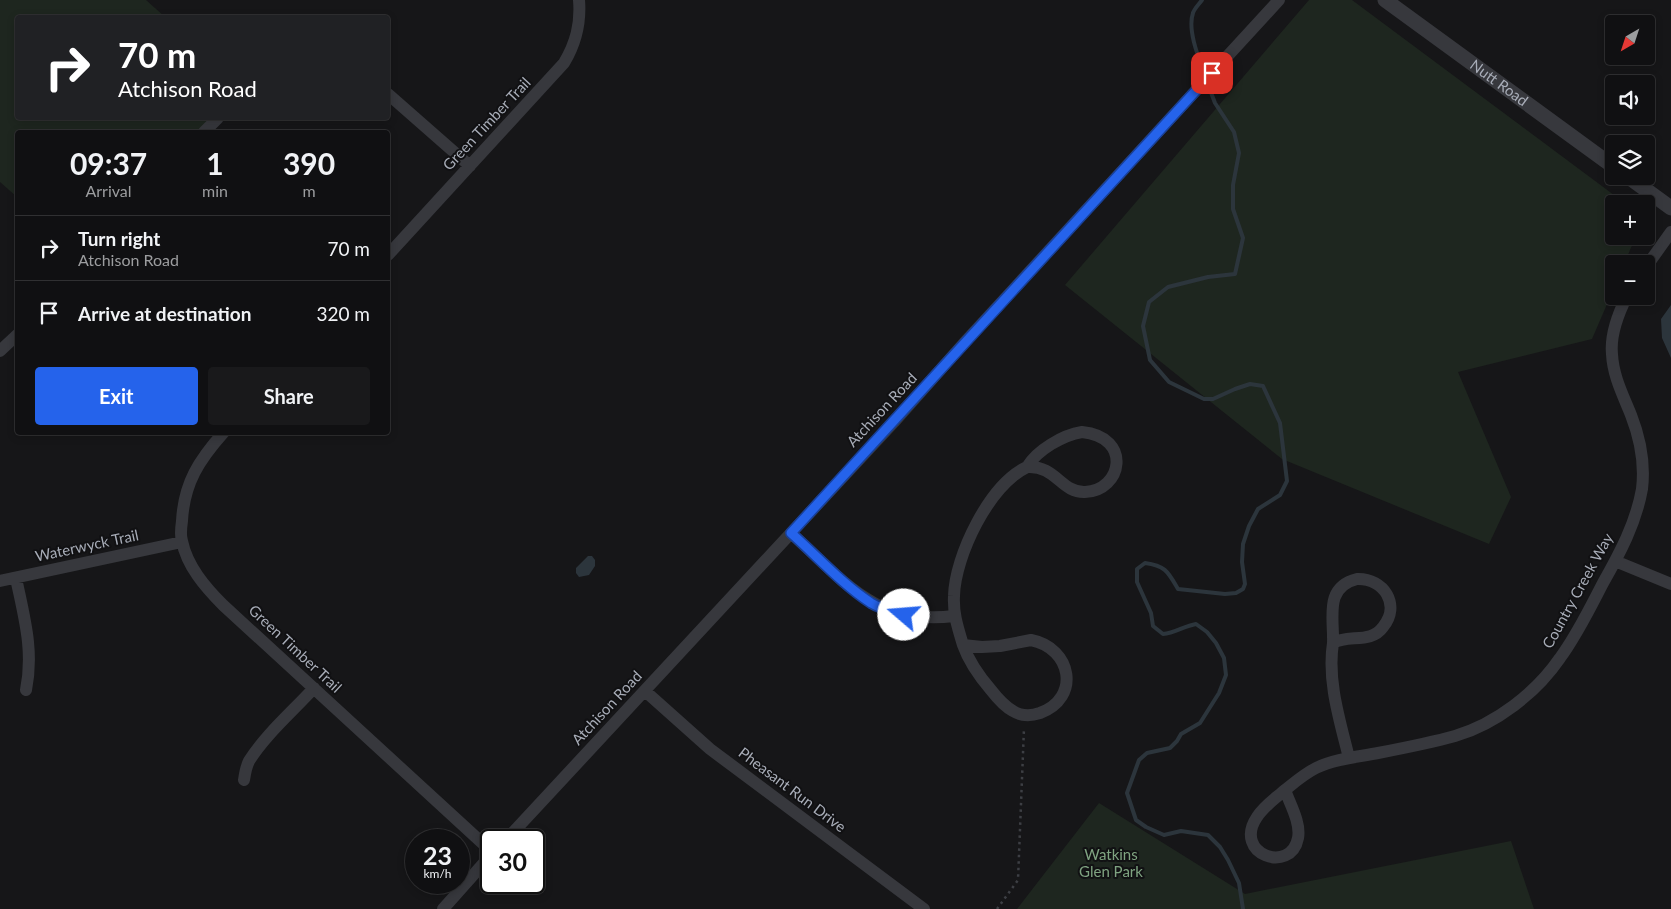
<!DOCTYPE html>
<meta charset="utf-8">
<style>
:root{--surface:#101012;--page:#19191b;--text:#f1f3f6;--muted:#9c9d9f;--line:#303032;--accent:#2563eb}
body{margin:0;font-family:Lato,sans-serif;background:var(--page);color:var(--text);height:100vh;display:flex;flex-direction:column;font-size:19px;white-space:nowrap}
*{box-sizing:border-box;margin:0}
p{font-size:16px;color:var(--muted)}
.icon{flex:none;width:28px;height:28px;fill:none;stroke:currentColor;stroke-width:2;stroke-linecap:round;stroke-linejoin:round}
.map{position:relative;flex:1;overflow:hidden}
.side{position:absolute;left:15px;top:130px;width:375px;height:305px;display:flex;flex-direction:column;background:var(--surface);border-radius:5px;box-shadow:0 2px 8px #0003,0 0 0 1px var(--line)}
.side>*{flex:none}
.banner{position:absolute;left:15px;top:15px;width:375px;height:105px;border-radius:5px;box-shadow:0 2px 8px #0003,0 0 0 1px var(--line);background:#202124;color:#fff;overflow:hidden}
.needle{width:32px;rotate:219deg}
.buttons{position:absolute;left:1605px;top:15px;display:grid;gap:10px}
.buttons a{display:grid;place-items:center;width:50px;height:50px;border-radius:5px;background:var(--surface);box-shadow:0 2px 8px #0003,0 0 0 1px var(--line);font-size:25px}
.speed{position:absolute;left:405px;top:829px;display:flex;gap:10px;font-size:25px;font-weight:700;text-align:center}
.speed>*{display:grid;place-content:center;width:65px;height:65px;border-radius:50%;background:var(--surface);box-shadow:0 2px 8px #0003,0 0 0 1px var(--line);line-height:1}
.speed small{font-size:12px;font-weight:400}
.speed .limit{border:2px solid #111;border-radius:8px;background:#fff;color:#111}
.pin{position:absolute;display:grid;place-items:center;width:42px;height:42px;color:#fff;margin:-21px;border-radius:10px;box-shadow:0 2px 8px #0006}
.me{position:absolute;width:55px;margin:-28px;rotate:288deg;stroke-linejoin:round;filter:drop-shadow(0 0 4px #0008)}
.turn{display:flex;align-items:center;gap:18px;height:105px;padding:0 20px;font-size:22px}
.turn .icon{width:65px;height:65px;stroke-width:2.5}
.turn b{display:block;font-size:35px;line-height:42px}
.eta{display:flex;justify-content:space-evenly;align-items:center;height:85px;text-align:center}
.eta b{font-size:30px;font-weight:700;line-height:35px}
.action{display:flex;gap:10px;margin-top:auto;padding:10px 20px}
.action a{flex:1;height:58px;border-radius:5px;background:var(--accent);color:#fff;font-size:20px;font-weight:700;line-height:58px;text-align:center}
.action a+a{background:var(--page);color:var(--text)}
ul{padding:0;list-style:none}
li{display:flex;align-items:center;gap:15px;height:65px;padding:0 20px;border-top:1px solid var(--line)}
li div{flex:1}
li b{display:block;font-size:19px}
li em{font-style:normal}
.map>svg:first-child{display:block}
.green{fill:#1e261f}
.water{fill:#2c353c}
.lines{fill:none;stroke-linecap:round;stroke-linejoin:round}
.stream{stroke:#2c353c;stroke-width:4}
.path{stroke:#3d3f44;stroke-width:2.5;stroke-dasharray:2.5 4;stroke-linecap:butt}
.minor{stroke:#37383d;stroke-width:12}
.tertiary{stroke:#37383d;stroke-width:15}
.route-casing{stroke:#184099;stroke-width:12}
.route{stroke:#2563eb;stroke-width:9}
.labels{text-anchor:middle;stroke-width:4;stroke-linejoin:round;paint-order:stroke}
.street-label{font-size:15px;fill:#a8adb8;stroke:#111113}
.park-label{font-size:15px;fill:#7fa381;stroke:#111113}
</style>
<div class="map">
<svg width="1671" height="909" viewBox="0 0 1671 909">
<rect width="100%" height="100%" fill="#161618"/>
<!-- green -->
<path class="green" d="M0,0H146L165,17L18,18V118H218L204,132H18L17,197L0,182Z
M1309,0H1352L1626,204H1614V236H1636L1624,264H1614V288L1592,339L1458,372L1511,497L1489,544L1282,459L1065,285Z
M1099,803L1245,894L1511,841L1534,909H1017Z"/>
<!-- water -->
<path class="water" d="M1671,305V358L1662,338L1661,319Z
M588,556H592L595,560V566L589,575L579,577L576,573V568Z"/>
<g class="lines">
<!-- stream -->
<path class="stream" d="M1202,0C1199,4 1194,9 1193,13C1187,30 1199,59 1205,75
M1207,82L1215,103L1234,132L1239,153L1233,185V209L1243,238L1235,274L1208,277L1168,287L1149,302L1143,326L1150,360L1169,382L1204,399H1213L1235,389L1250,384L1263,386L1280,423L1287,481L1280,495L1258,509L1249,526L1243,544L1242,562L1245,584L1243,589L1236,593L1225,594L1178,589C1168,572 1166,566 1145,563L1137,569V582L1151,613L1153,626L1163,634C1175,633 1184,626 1196,624L1207,632L1216,643L1224,658L1226,675L1219,693L1200,723L1181,734L1177,741L1170,748L1147,753L1139,760L1127,793L1136,820L1146,827L1164,835L1181,831L1208,835L1220,847L1228,860L1239,883L1243,909"/>
<!-- path -->
<path class="path" d="M997,909L1018,880L1024,728"/>
<!-- minor -->
<path class="minor" d="M388,94L470,166
M204,132L218,118
M388,255L564,63C576,43 581,24 579,0
M1646,267L1671,232
M0,351L18,334
M224,432C199,460 184,483 182,521C181,528 180,535 182,541C187,566 205,587 223,605L491,851
M1082,432C1133,437 1122,491 1085,492C1061,493 1056,465 1027,467C1037,450 1063,435 1082,432Z
M791,533C844,581 875,626 954,616
M1615,561L1671,584
M16,578C24,617 34,650 26,690
M1357,579C1384,578 1401,605 1383,627C1371,644 1348,634 1333,643C1334,618 1324,587 1357,579Z
M0,581L182,542
M1031,640C1072,648 1081,698 1040,713C1031,716 1021,716 1013,711C1004,706 998,699 991,690C979,676 969,662 963,645L982,647L1000,646Z
M1333,643C1327,681 1340,721 1349,758
M963,645C958,628 953,614 954,596C955,556 989,485 1027,467
M645,691L710,749L924,909
M244,780C245,773 246,767 249,761C265,735 293,711 314,688
M1285,790C1295,782 1304,774 1316,768C1335,759 1357,757 1378,753C1404,748 1430,743 1455,736C1496,724 1536,693 1560,658C1577,635 1590,608 1603,583C1620,553 1636,523 1642,489C1645,464 1640,438 1631,415C1623,395 1613,376 1612,354C1610,334 1618,314 1627,296
M1285,790C1290,804 1301,823 1298,838C1291,875 1232,854 1257,817C1264,806 1276,798 1285,790Z
M506,840L894,422L965,342L1279,0
M443,909L491,855"/>
<!-- tertiary -->
<g class="tertiary">
<path id="s1" d="M1385,0L1614,167"/>
<path d="M1627,176L1671,208"/>
</g>
</g>
<g class="lines">
<defs>
<path id="route" d="M904,615C893,612 881,609 871,603C842,584 817,556 791,533L1212,73"/>
</defs>
<!-- route casing -->
<use href="#route" class="route-casing"/>
<!-- route -->
<use href="#route" class="route"/>
</g>
<g class="labels">
<!-- street labels -->
<g class="street-label">
<text dy="5" stroke="none"><textPath href="#s1" startOffset="141">Nutt Road</textPath></text>
<text transform="translate(487 124) rotate(-47)" y="5">Green Timber Trail</text>
<text transform="translate(882 410) rotate(-47)" y="5">Atchison Road</text>
<text transform="translate(87 546) rotate(-12)" y="5">Waterwyck Trail</text>
<text transform="translate(1578 591) rotate(-61)" y="5">Country Creek Way</text>
<text transform="translate(295 649) rotate(43)" y="5">Green Timber Trail</text>
<text transform="translate(607 708) rotate(-47)" y="5">Atchison Road</text>
<text transform="translate(792 790) rotate(37)" y="5">Pheasant Run Drive</text>
</g>
<!-- park labels -->
<g class="park-label">
<text x="1111" y="860">Watkins<tspan x="1111" dy="17">Glen Park</tspan></text>
</g>
</g>
</svg>
<div class="buttons">
<a><svg class="needle" viewBox="-14 -14 28 28"><path d="M0-13l5 13h-10z" fill="#e53935"/><path d="M0 13l5-13h-10z" fill="#9c9d9f"/></svg></a>
<a><svg class="icon" aria-label="sound" viewBox="0 0 24 24"><path d="M4 9h4l5-4v14l-5-4H4zM17 9q2 3 0 6"/></svg></a>
<a><svg class="icon" aria-label="layers" viewBox="0 0 24 24"><path d="M12 4l9 5-9 5-9-5zM3 14l9 5 9-5"/></svg></a>
<a>+</a>
<a>−</a>
</div>
<div class="speed"><div>23<small>km/h</small></div><div class="limit">30</div></div>
<div class="pin" style="left:1212px;top:73px;background:#d93025"><svg class="icon" aria-label="arrive" viewBox="0 0 24 24"><path d="M6 21V4h12l-3 4 3 4H6"/></svg></div>
<svg class="me" style="left:904px;top:615px" viewBox="-20 -20 40 40"><circle r="19" fill="#fff"/><path d="M0-13L10 11 0 6-10 11z" fill="#2563eb"/></svg>
<div class="banner">
<div class="turn"><svg class="icon" aria-label="right" viewBox="0 0 24 24"><path d="M7 20v-9h11M14 6l5 5-5 5"/></svg><div><b>70 m</b>Atchison Road</div></div>
</div>
<section class="side">
<div class="eta">
<div><b>09:37</b><p>Arrival</p></div>
<div><b>1</b><p>min</p></div>
<div><b>390</b><p>m</p></div>
</div>
<ul>
<li><svg class="icon" aria-label="right" viewBox="0 0 24 24"><path d="M7 20v-9h11M14 6l5 5-5 5"/></svg><div><b>Turn right</b><p>Atchison Road</p></div><em>70 m</em></li>
<li><svg class="icon" aria-label="arrive" viewBox="0 0 24 24"><path d="M6 21V4h12l-3 4 3 4H6"/></svg><div><b>Arrive at destination</b></div><em>320 m</em></li>
</ul>
<div class="action"><a>Exit</a><a>Share</a></div>
</section>
</div>
